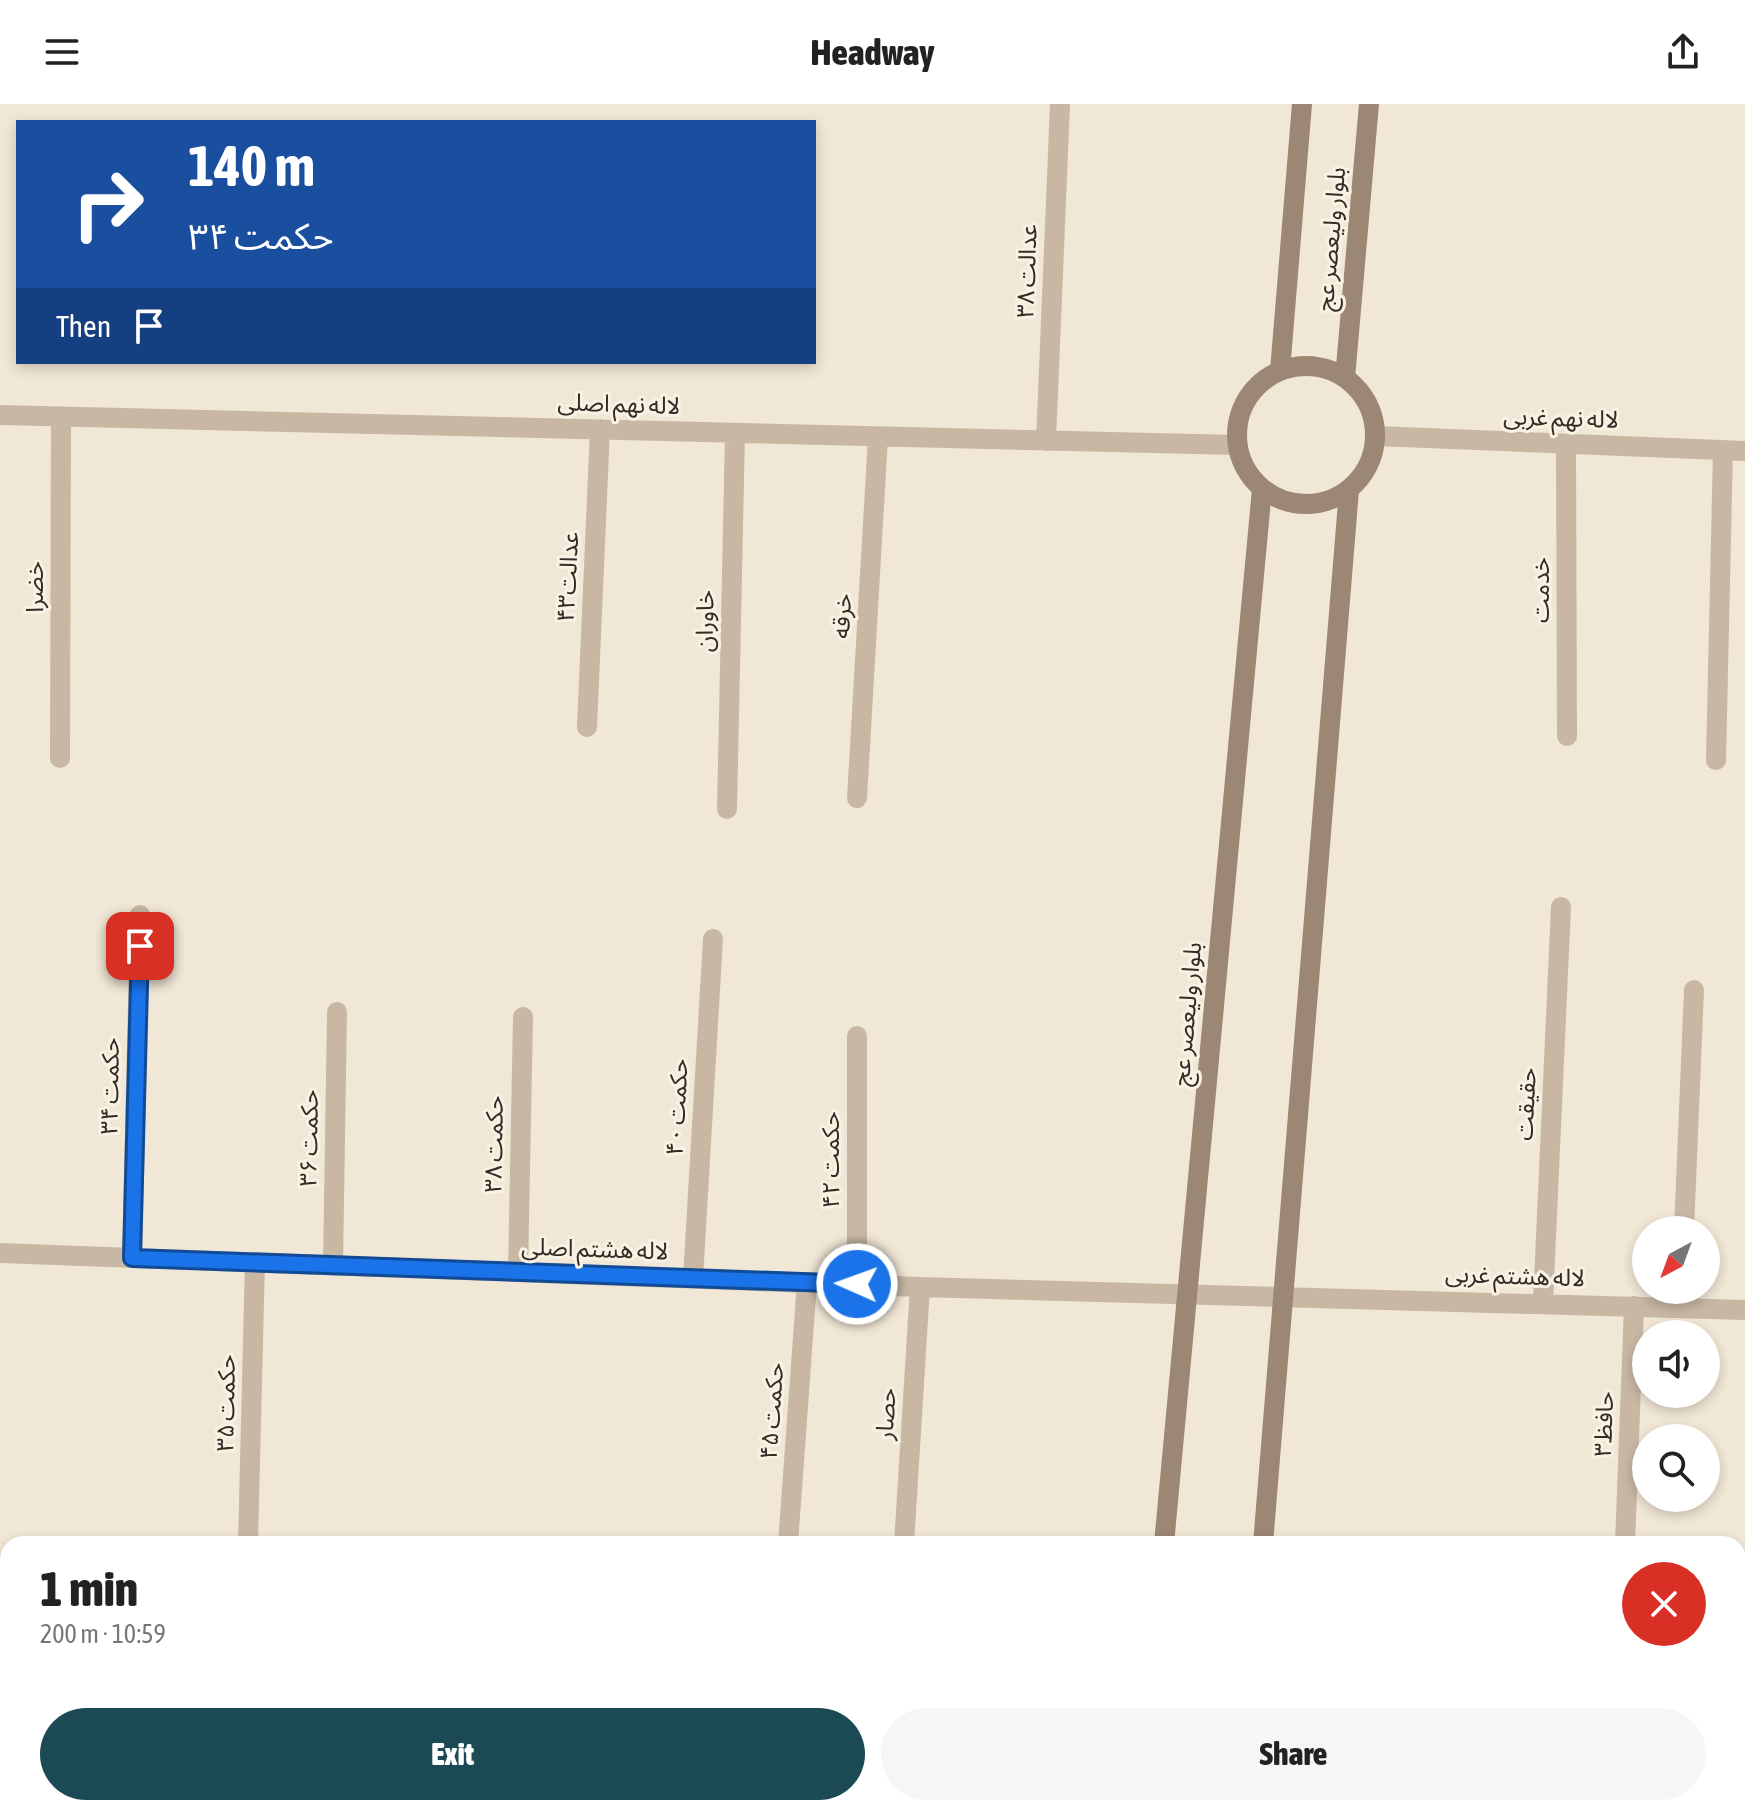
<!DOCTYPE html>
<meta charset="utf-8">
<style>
:root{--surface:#fff;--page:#f6f6f6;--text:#222;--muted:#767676;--accent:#1b4954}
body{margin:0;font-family:"Asap Condensed","Noto Sans Arabic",sans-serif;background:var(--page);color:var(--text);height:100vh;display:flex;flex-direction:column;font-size:30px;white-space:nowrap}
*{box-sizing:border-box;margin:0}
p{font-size:26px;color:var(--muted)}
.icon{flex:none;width:44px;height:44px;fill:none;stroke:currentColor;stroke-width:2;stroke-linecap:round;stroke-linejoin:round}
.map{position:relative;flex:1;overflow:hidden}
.sheet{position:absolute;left:0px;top:1432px;width:1746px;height:280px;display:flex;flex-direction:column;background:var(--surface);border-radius:24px 24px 0 0;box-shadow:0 4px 12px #0003}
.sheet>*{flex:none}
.guide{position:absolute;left:16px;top:16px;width:800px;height:244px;border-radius:0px;box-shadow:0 4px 12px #0003;background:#1a4fa0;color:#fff;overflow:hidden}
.needle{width:52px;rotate:221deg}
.fabs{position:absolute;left:1632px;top:1112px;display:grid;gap:16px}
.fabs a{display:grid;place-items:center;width:88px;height:88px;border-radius:50%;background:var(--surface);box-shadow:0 4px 12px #0003;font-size:40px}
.pin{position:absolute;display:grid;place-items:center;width:68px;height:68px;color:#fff;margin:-34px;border-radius:16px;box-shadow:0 4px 12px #0006}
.me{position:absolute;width:88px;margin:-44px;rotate:272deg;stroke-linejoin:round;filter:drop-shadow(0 0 6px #0008)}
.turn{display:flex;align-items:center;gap:28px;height:168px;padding:0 40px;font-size:36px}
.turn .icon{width:104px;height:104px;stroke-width:2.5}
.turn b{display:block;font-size:56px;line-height:68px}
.then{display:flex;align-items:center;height:76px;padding:0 40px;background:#0003;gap:16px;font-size:30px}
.round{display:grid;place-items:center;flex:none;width:84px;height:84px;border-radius:42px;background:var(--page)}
.overview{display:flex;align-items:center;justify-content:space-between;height:136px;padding:0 40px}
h1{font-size:48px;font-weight:800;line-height:60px}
.button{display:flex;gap:16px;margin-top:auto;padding:16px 40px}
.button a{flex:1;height:92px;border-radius:48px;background:var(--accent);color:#fff;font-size:32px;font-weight:800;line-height:92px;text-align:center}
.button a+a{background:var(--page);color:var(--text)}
header{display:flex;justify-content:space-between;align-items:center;height:104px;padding:0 40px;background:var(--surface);font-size:36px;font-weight:800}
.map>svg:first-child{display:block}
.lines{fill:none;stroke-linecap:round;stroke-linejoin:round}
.minor{stroke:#c8b8a3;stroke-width:20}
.secondary{stroke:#9c8774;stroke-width:20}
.route-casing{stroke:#114b97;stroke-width:20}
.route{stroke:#1a73e8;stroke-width:14}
.labels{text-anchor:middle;stroke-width:6;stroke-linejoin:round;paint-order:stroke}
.street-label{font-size:24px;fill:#332b25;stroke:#f9f1e2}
</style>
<header><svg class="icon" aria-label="menu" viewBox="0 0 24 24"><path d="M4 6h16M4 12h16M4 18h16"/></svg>Headway<svg class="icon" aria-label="share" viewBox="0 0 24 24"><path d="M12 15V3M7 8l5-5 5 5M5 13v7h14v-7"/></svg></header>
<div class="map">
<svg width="1745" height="1712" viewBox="0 0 1745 1712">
<rect width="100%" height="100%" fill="#f1e7d6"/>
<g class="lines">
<!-- minor -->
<path class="minor" d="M0,311L1237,341
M1376,332L1745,347
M1046,337L1060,0
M1566,340L1567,632
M587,623L600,325
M60,654L61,312
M1716,656L1723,346
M857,694L878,333
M727,705L735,329
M857,932V1180
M1684,1126L1694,886
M0,1149L920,1183L1745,1206
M132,1154L140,811
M333,1161L337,908
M518,1168L523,913
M693,1174L713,835
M1543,1199L1561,803
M248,1440L255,1159
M788,1440L807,1178
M904,1440L920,1183
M1625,1440L1634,1202
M795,1712V1704"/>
<!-- secondary -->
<path class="secondary" d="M1237 331a69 69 0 1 1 138 0a69 69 0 1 1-138 0Z
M1280,267L1302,0
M1345,274L1369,0
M1164,1440L1262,385
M1263,1440L1349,386
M1139,1712L1140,1704
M1240,1712L1241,1704"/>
</g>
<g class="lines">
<defs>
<path id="route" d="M140,842L132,1154L857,1180"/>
</defs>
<!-- route casing -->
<use href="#route" class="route-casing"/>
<!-- route -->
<use href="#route" class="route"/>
</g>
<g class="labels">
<!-- street labels -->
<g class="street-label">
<text transform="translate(1331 135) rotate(-85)" y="8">بلوار ولیعصر عج</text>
<text transform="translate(1027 167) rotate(-88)" y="8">عدالت ٣٨</text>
<text transform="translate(619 300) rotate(2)" y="8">لاله نهم اصلی</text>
<text transform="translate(1561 314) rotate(2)" y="8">لاله نهم غربی</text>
<text transform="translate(568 473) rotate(-87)" y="8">عدالت۴۳</text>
<text transform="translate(35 483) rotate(-90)" y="8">خضرا</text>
<text transform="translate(1541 486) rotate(-90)" y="8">خدمت</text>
<text transform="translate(842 512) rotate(-87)" y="8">خرقه</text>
<text transform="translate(705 517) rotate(-89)" y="8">خاوران</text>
<text transform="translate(1187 910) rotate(-85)" y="8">بلوار ولیعصر عج</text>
<text transform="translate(110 982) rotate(-89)" y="8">حکمت ۳۴</text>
<text transform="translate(1526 1000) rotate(-87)" y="8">حقیقت</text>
<text transform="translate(677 1003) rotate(-87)" y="8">حکمت ۴۰</text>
<text transform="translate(309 1034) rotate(-89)" y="8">حکمت ۳۶</text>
<text transform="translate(494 1040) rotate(-89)" y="8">حکمت ۳۸</text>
<text transform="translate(831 1056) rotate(-90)" y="8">حکمت ۴۲</text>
<text transform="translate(595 1145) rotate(2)" y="8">لاله هشتم اصلی</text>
<text transform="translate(1515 1172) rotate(2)" y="8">لاله هشتم غربی</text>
<text transform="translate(226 1299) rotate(-89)" y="8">حکمت ۳۵</text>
<text transform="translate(772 1307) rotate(-86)" y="8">حکمت ۴۵</text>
<text transform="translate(886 1310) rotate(-86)" y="8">حصار</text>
<text transform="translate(1604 1320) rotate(-88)" y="8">حافظ۳</text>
</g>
</g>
</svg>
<div class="fabs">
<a><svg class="needle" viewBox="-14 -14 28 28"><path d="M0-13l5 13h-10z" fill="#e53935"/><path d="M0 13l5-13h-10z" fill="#767676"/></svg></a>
<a><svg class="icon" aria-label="sound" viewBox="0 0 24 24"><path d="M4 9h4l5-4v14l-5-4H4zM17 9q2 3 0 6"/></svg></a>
<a><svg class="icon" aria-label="search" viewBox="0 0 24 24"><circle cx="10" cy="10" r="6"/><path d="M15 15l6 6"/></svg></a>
</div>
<div class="pin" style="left:140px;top:842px;background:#d93025"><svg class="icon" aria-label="arrive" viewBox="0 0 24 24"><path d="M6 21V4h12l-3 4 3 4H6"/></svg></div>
<svg class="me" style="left:857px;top:1180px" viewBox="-20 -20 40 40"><circle r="17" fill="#1a73e8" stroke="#fff" stroke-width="3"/><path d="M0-11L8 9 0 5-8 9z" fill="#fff"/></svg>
<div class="guide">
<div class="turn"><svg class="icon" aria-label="right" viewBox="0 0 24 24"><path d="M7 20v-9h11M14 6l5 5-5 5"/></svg><div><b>140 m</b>حکمت ۳۴</div></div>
<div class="then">Then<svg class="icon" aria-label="arrive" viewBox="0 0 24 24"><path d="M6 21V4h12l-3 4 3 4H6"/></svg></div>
</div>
<section class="sheet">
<div class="overview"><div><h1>1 min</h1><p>200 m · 10:59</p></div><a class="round" style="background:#d93025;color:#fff"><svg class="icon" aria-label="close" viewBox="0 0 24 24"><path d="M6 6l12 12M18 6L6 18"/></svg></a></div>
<div class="button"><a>Exit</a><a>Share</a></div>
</section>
</div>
